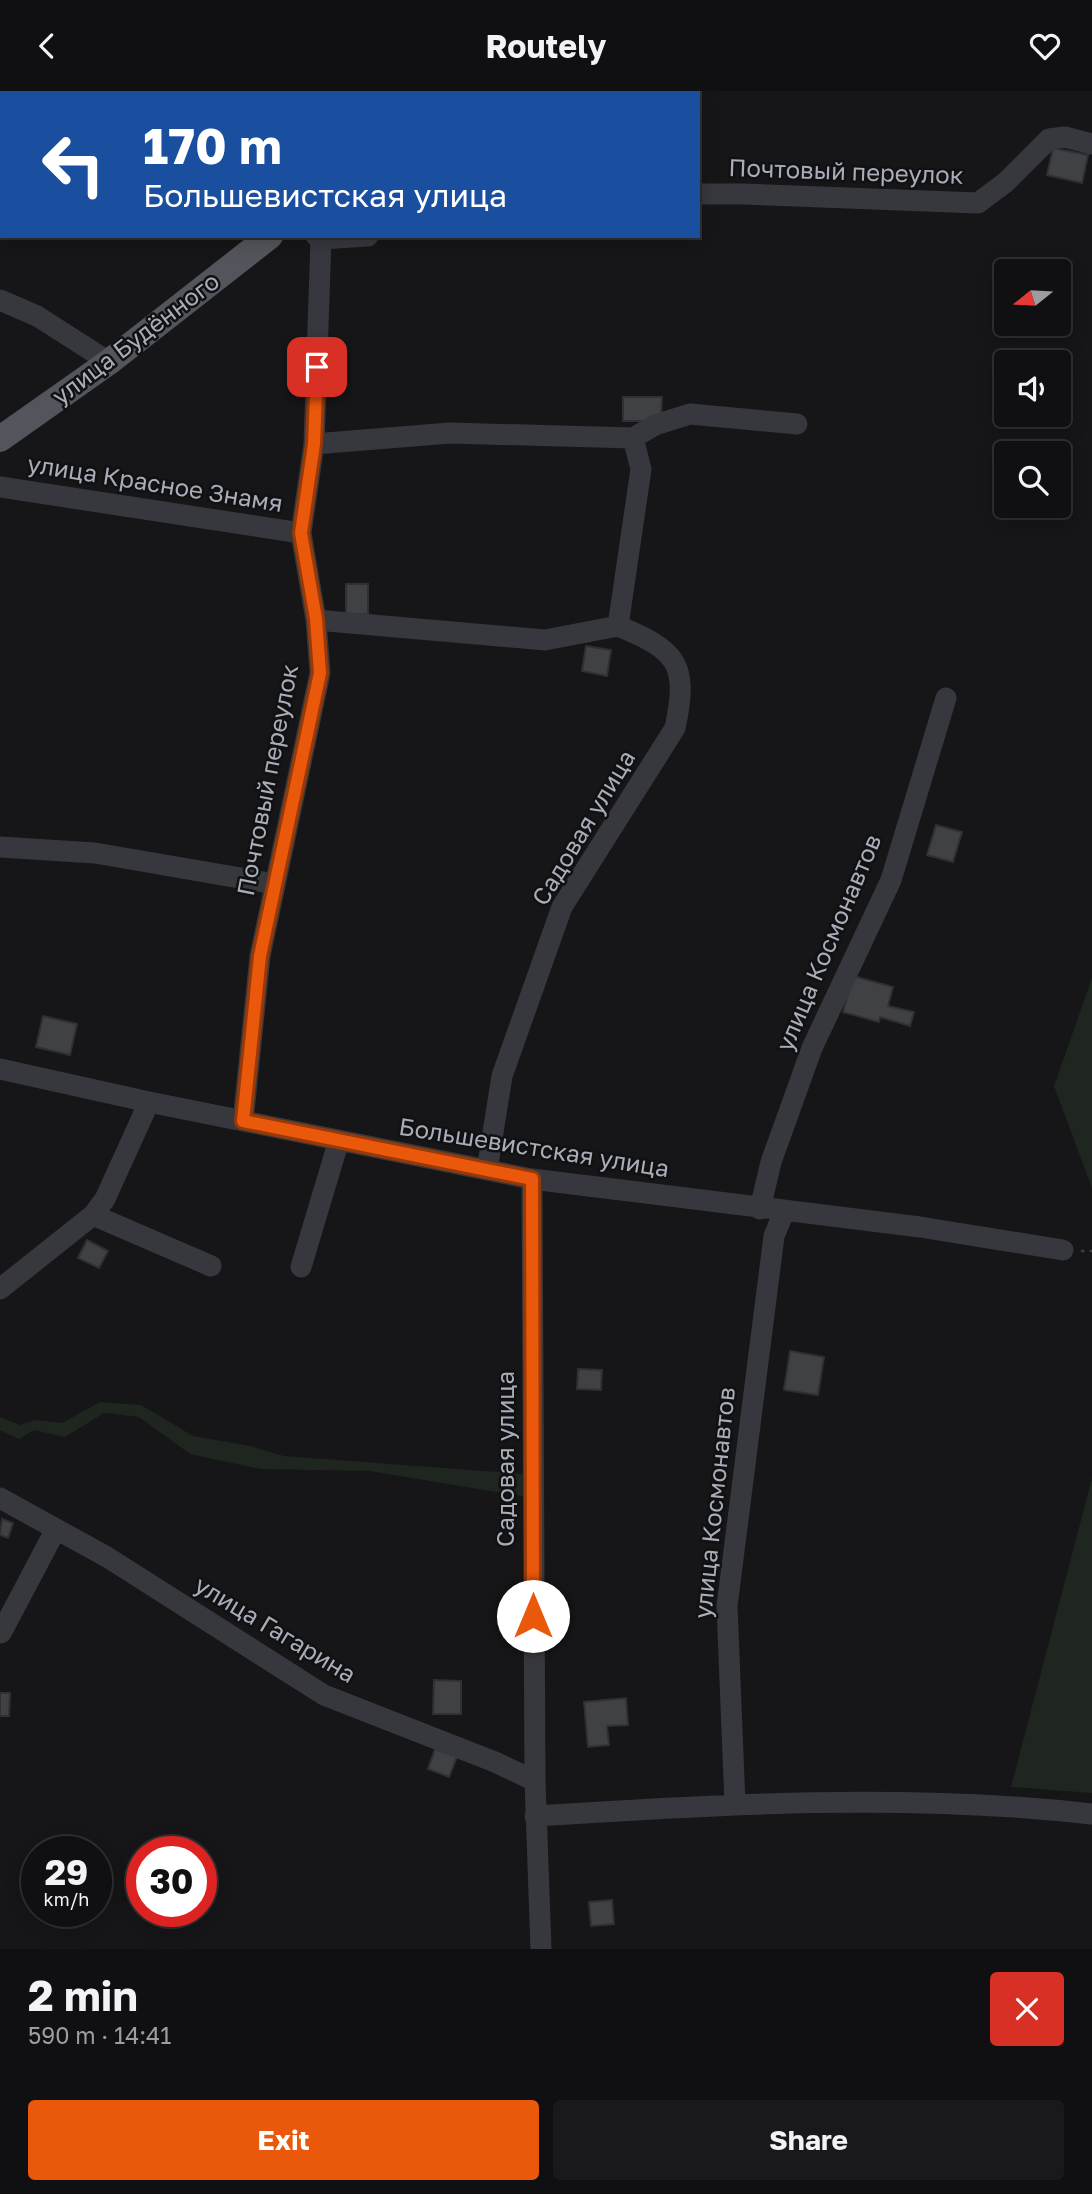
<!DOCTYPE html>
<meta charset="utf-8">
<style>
:root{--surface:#101012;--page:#19191b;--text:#f1f3f6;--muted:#9c9d9f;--line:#303032;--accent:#ea580c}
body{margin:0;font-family:"Golos Text",sans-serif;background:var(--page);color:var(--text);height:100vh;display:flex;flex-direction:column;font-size:26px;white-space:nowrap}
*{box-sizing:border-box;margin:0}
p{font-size:23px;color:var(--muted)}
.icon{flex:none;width:38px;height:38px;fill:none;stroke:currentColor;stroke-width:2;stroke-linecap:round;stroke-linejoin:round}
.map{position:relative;height:1858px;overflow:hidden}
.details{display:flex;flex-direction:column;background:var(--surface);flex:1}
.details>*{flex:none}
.top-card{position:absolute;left:0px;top:0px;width:700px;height:147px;box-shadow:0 4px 18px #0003,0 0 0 2px var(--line);background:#1a4fa0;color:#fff;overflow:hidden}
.needle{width:46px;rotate:252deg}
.fabs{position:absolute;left:994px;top:168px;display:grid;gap:14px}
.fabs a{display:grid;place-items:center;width:77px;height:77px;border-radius:7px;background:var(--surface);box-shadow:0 4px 18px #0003,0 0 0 2px var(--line);font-size:35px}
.speed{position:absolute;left:21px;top:1745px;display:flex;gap:14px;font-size:35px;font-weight:700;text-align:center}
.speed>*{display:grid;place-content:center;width:91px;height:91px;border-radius:50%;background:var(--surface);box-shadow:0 4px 18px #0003,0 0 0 2px var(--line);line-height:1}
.speed small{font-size:18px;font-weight:400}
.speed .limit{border:10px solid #d22;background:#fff;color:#111}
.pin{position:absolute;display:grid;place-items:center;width:60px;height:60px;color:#fff;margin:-30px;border-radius:14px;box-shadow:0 4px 10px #0006}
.me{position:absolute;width:77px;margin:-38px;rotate:0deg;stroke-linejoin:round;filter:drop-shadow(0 0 5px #0008)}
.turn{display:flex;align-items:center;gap:24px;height:147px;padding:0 28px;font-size:32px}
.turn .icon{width:91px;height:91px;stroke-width:2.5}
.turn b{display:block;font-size:49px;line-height:60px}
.round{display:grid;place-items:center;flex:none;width:74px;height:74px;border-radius:7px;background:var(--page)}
.summary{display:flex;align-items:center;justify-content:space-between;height:119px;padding:0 28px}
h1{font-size:42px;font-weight:700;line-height:52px}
.button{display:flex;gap:14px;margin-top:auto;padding:14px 28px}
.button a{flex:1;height:80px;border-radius:7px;background:var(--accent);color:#fff;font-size:28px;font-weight:700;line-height:80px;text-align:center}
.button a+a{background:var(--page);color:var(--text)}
header{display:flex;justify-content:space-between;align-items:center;height:91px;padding:0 28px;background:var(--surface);font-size:32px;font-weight:700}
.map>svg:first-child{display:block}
.green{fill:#1e261f}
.building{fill:#404145;stroke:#303034;stroke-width:2}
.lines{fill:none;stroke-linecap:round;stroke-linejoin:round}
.path{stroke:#3d3f44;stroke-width:2.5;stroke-dasharray:3.5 5;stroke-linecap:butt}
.minor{stroke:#37383d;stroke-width:21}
.major{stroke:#53555c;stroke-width:26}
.route-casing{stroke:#983908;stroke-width:18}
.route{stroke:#ea580c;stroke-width:12}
.labels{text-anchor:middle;stroke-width:5;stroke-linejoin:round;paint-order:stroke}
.street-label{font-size:24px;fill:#a8adb8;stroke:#111113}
</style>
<header><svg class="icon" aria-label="back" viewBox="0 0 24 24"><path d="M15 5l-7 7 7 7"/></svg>Routely<svg class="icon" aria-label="heart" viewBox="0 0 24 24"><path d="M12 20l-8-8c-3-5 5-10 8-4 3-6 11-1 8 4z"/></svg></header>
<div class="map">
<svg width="1092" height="1858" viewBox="0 0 1092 1858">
<rect width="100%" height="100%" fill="#161618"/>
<!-- green -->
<path class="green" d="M1092,887V1097L1054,995Z
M100,1311L141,1314L193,1345L250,1355L284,1365L523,1383L527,1406L370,1380L260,1378L190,1363L139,1326L104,1322L65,1346L34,1339L19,1348L0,1339V1326L20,1334L35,1329L62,1332Z
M1092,1387V1702L1011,1696Z"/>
<!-- building -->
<path class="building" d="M1053,57L1088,64L1082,92L1047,84Z
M623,306H662L661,330H623Z
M346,493H368V523H346Z
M586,555L611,559L607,585L582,580Z
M936,734L962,741L953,771L927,764Z
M853,885L893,896L888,915L914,921L910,935L880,926L879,931L843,921Z
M43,925L77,933L70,964L36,956Z
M87,1149L108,1160L99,1177L78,1167Z
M790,1260L824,1266L818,1304L784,1299Z
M578,1278L602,1279L601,1299L577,1298Z
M2,1428L13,1432L8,1447L0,1444Z
M434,1589L461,1590V1623H433Z
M0,1602H10L9,1625H0Z
M626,1607L628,1634L607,1635L609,1654L588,1656L584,1611Z
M435,1658L457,1666L449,1686L428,1678Z
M612,1809L614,1833L591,1835L589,1811Z"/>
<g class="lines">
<!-- path -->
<path class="path" d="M1081,1160H1092"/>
<!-- minor -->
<path class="minor" d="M217,0L219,2
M698,103H743L978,112L1006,91L1049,48L1065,46L1092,53
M321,148L368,145
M0,209L37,225L109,271
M314,353L450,342L633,347L655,334L690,323L797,333
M0,396L301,442
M316,529L545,549L618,535
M618,535L641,378L633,347
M0,756L95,762L275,793
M0,978L149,1011L532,1088L920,1136L1063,1159
M243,1030L260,865L320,582L316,529L301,442L314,353L321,148L316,145
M487,1079L502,985L562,816L675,637C689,573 677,559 618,535
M532,1088L535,1690L541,1858
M760,1118L771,1071L812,957L891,789L946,607
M93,1124L211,1175
M301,1176L339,1049
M0,1198L93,1124L105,1108L149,1011
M0,1407L107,1466L324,1604L495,1671L535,1690
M1,1542L56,1438
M735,1713L727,1515L774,1145L784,1121
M535,1725C721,1713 907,1702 1092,1723"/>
<!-- major -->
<path class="major" d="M411,2L413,0
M0,348L109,271L270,145"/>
</g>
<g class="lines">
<defs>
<path id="route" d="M317,276L314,353L301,442L316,528L320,582L260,865L243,1030L532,1088L533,1525"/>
</defs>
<!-- route casing -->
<use href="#route" class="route-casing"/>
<!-- route -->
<use href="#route" class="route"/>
</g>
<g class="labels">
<!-- street labels -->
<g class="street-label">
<text transform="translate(846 81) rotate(2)" y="8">Почтовый переулок</text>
<text transform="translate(136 248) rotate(-37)" y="8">улица Будённого</text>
<text transform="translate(155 393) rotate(9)" y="8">улица Красное Знамя</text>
<text transform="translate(268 689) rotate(-79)" y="8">Почтовый переулок</text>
<text transform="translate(584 737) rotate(-59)" y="8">Садовая улица</text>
<text transform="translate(829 852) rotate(-67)" y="8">улица Космонавтов</text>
<text transform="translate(534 1057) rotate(9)" y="8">Большевистская улица</text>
<text transform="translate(506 1368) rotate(-90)" y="8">Садовая улица</text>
<text transform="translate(715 1412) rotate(-84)" y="8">улица Космонавтов</text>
<text transform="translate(275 1539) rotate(31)" y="8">улица Гагарина</text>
</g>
</g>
</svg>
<div class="fabs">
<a><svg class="needle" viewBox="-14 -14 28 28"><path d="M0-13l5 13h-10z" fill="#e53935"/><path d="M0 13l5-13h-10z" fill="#9c9d9f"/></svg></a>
<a><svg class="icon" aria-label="sound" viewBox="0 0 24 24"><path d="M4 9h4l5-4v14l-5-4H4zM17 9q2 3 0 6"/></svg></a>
<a><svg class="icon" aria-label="search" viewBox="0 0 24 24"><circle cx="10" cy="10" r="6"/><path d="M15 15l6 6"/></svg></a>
</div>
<div class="speed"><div>29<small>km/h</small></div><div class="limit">30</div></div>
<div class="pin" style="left:317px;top:276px;background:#d93025"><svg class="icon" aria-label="arrive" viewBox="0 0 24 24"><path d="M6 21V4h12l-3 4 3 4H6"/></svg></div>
<svg class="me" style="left:533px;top:1525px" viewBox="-20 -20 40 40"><circle r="19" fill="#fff"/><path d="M0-13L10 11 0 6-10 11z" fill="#ea580c"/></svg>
<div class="top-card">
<div class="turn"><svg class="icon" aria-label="left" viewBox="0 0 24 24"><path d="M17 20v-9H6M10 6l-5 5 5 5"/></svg><div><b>170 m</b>Большевистская улица</div></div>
</div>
</div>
<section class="details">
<div class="summary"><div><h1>2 min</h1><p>590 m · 14:41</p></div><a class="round" style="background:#d93025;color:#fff"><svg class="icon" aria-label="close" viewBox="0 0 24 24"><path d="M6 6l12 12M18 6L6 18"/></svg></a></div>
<div class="button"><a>Exit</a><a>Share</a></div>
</section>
